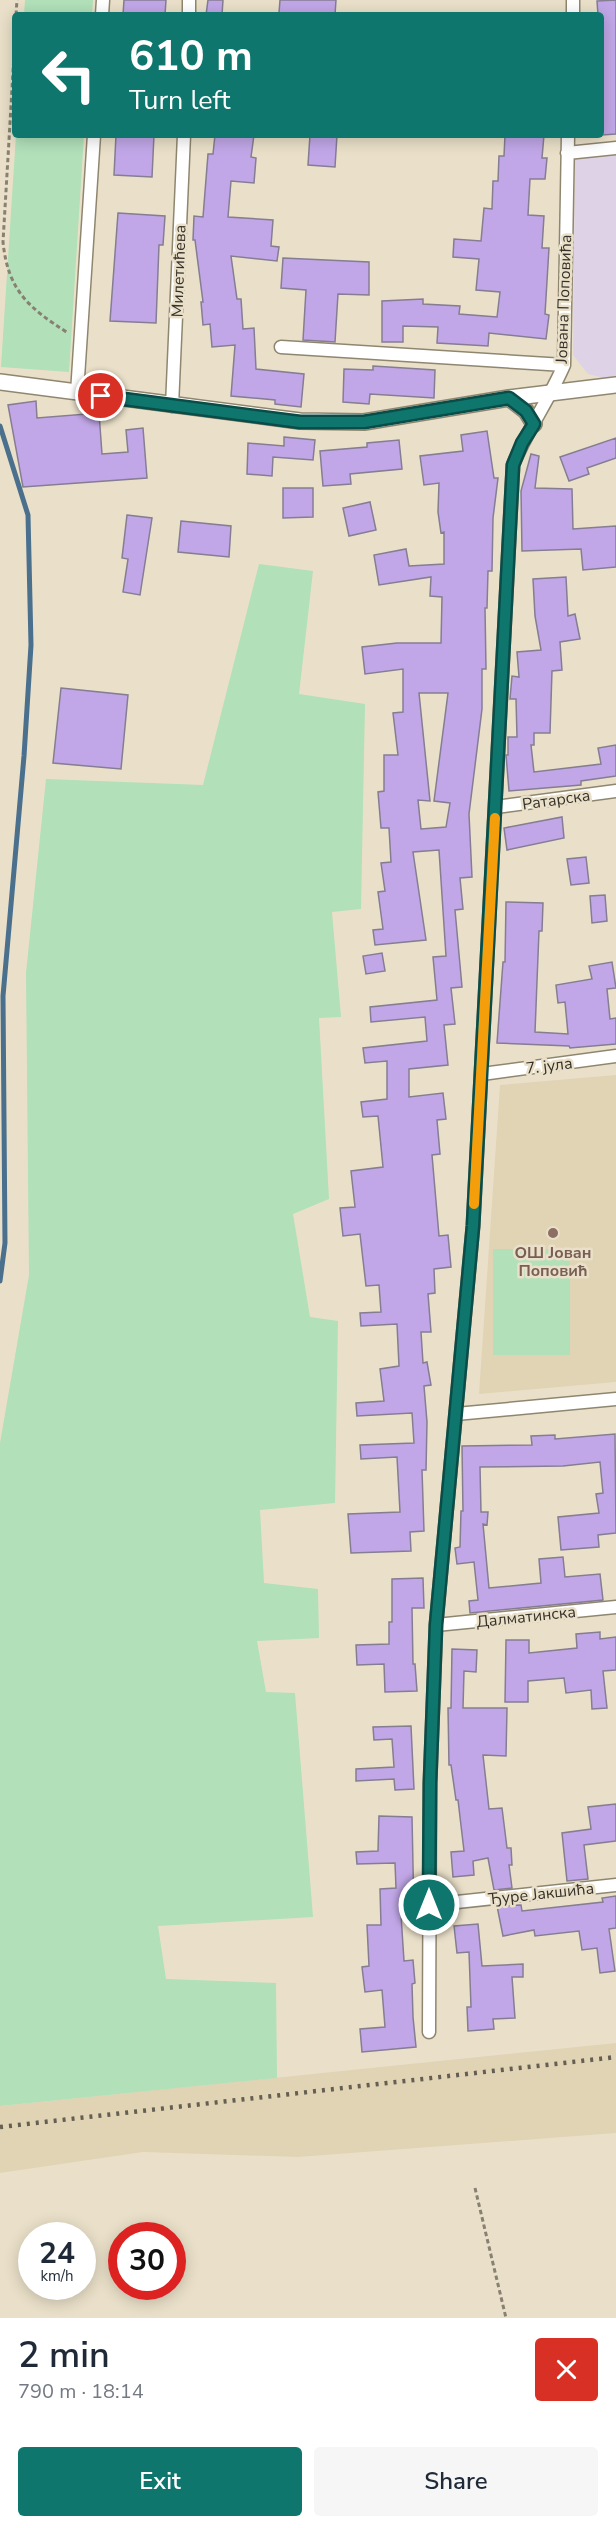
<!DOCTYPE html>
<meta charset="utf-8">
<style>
:root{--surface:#fff;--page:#f6f6f7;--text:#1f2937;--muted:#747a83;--accent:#0f766e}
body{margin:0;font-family:"Nunito Sans",sans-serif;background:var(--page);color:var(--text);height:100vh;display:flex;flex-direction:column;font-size:22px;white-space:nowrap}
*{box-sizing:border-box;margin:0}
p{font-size:20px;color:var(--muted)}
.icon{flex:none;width:33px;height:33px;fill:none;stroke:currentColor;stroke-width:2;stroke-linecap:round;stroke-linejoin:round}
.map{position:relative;height:2318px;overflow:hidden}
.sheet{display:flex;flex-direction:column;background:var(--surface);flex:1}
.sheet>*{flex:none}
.banner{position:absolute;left:12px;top:12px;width:592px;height:126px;border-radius:6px;box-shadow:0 3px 15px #0003;background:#0f766e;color:#fff;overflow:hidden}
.speed{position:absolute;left:18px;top:2222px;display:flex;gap:12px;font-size:30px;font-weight:700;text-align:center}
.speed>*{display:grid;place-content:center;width:78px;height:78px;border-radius:50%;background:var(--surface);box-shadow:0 3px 15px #0003;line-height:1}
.speed small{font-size:15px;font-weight:400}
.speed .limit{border:9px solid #d22;background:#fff;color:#111}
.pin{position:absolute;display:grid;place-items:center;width:51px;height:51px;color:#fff;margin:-26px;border:3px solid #fff;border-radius:50%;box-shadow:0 2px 6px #0007}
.me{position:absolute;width:66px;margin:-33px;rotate:0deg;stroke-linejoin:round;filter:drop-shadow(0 0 4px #0008)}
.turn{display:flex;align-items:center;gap:21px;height:126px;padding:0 18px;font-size:27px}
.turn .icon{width:78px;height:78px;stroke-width:2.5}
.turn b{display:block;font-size:42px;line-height:51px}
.round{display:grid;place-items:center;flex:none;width:63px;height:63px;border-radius:6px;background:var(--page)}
.headline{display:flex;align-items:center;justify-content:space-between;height:102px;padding:0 18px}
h1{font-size:36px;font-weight:600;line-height:45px}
.cta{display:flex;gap:12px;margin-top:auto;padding:12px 18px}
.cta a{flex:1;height:69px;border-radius:6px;background:var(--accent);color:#fff;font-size:24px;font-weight:600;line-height:69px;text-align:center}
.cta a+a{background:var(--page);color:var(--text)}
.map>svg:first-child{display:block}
.commercial{fill:#ded2e6}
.built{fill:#e1d4b5}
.green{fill:#b1e0b9}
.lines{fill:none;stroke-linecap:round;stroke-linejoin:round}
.stream{stroke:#4a708e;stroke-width:5}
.building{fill:#c1a7e7;stroke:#857d92;stroke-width:1.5;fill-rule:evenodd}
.minor-casing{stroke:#8f8670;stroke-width:15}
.tertiary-casing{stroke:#8f8670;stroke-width:18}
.path{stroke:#888172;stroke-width:3;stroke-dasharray:4.5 3;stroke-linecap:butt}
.minor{stroke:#fff;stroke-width:12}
.tertiary{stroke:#fff;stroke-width:15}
.rail{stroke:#645f52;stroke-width:4.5;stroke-dasharray:3 6;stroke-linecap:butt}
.route-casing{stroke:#0a4d48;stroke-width:15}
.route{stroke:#0f766e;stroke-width:10}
.slow{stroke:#f59e0b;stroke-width:10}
.education-dot{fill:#8d6e63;stroke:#eae0c9;stroke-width:2}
.labels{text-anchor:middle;stroke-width:5;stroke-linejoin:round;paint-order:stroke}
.street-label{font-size:16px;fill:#363229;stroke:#eae0c9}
.education-label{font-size:16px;font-weight:bold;fill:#785e54;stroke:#eae0c9}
</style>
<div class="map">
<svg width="616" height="2318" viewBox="0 0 616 2318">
<rect width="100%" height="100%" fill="#eae0c9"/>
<!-- commercial -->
<path class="commercial" d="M616,152V378L608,379L588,374L573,355L575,156Z"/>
<!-- built -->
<path class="built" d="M616,1075V1382L479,1394L500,1085Z
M616,2043V2133L298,2157L143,2152L0,2173V2106Z"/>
<!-- green -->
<path class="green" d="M25,0H93L92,15H24Z
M16,135H84L69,372L1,367Z
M259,564L313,571L299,694L365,704L361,909L332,912L341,1017L319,1018L329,1199L293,1214L310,1317L338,1321L335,1503L260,1510L264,1583L318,1589L319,1638L257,1641L266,1692L295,1693L313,1917L158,1926L166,1979L276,1983L277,2078L0,2106V1443L29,1275L26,973L46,779L203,785Z
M493,1249H570V1355H493Z"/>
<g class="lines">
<!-- stream -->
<path class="stream" d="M0,426L28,515L31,645L24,756L3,996L5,1243L0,1281"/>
</g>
<!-- building -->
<path class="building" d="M124,0H166L165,15H123Z
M208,0H223L222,15H206Z
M280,0H336L335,15L279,13Z
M616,0V134L602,135V15H598L597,1Z
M116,135H154L152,177L114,175Z
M215,135H254L251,157L256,158L254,183L231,181L228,217L273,220L271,246L279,247L277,261L231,256L237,299H241L243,329L254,328L256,369L304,374L301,407L275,404V400L231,396L235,345L212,347L210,324L203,325L201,302H203L195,240H193L194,216L203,217L208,154H213Z
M310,135H337L335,167L308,165Z
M505,135H544L542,158H547L545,179H530L528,215L544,216L542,248H549L545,314L549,315L546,339L489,333L488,346L437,343L438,327L403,326V342H382V301L423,299V304L460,306L459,314L497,317L500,292L476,290L479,259L453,257L454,239L481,241L484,208L492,209L493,181H498L499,156H504Z
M118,213L165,216L163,245H159L156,323L110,321Z
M283,258L369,262V295L338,294L335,342L303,340L306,290L281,288Z
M373,366L435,370L434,398L370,394L369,404L343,402L344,369L373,370Z
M36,401L37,418L99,413L102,454L128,452L126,430L143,428L147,478L23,487L8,405Z
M487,431L494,478H498L493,518L492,571H488L487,608H485L486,669H482V709L469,814L472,877L460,878L463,909L455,910L462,987L451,988L455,1024L444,1025L448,1065L409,1069V1097L443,1093L446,1119L437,1120L440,1154L432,1155L439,1236L448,1235L451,1267L434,1269L435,1293L428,1294L431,1332H421L423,1363L427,1362L431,1385L424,1386L427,1422L426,1470H422L424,1531L410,1532L411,1551L351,1553L348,1514L400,1512L397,1457L361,1459L360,1445L414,1443L412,1413L357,1416L356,1403L384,1401L380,1369L399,1366L397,1324L361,1326L360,1313L381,1312L379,1285L366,1286L360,1234L343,1236L340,1208L355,1207L351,1171L383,1167L378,1116L363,1117L361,1102L387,1099V1061L365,1063L363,1048L427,1041L425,1017L371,1022L370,1007L437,1000L433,957L446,956L439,850L413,852L426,940L375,945L373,930L383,929L378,892L385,891L381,863L391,862L389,828H381L378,792L384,791V755H398L393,713L403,712V669L365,674L362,647L397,643H441L442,597L430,596L431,577L379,585L374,555L406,549L409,566L444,564V532L441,533L438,512L439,483L424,485L420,456L463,451L461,435ZM419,693H448L434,801L450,803L446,827L421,829L418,800L430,801Z
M284,437L315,440L313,460L273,457L272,476L247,474L248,443L284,446Z
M616,438V458L587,468L589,474L569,481L560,457Z
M399,440L402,469L350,474L351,484L323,486L320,451L367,447V443Z
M531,454L539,456L535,488L572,489L573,529L616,526V567L583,570L581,549L522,551L521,491Z
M283,488H313V517L283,518Z
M370,502L376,530L349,536L343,508Z
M127,515L152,518L140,595L123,592L128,559L122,558Z
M181,521L231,526L229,557L178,552Z
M566,577L568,616L575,614L580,639L560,642L562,670L552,671L550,733H534V745H531L534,772L601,764L598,748L616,745V776L581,781V785L509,791L506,755H508V737H517L516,699H510L512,676L519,677L517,652L541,650L535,616L533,579Z
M61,688L128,695L121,769L53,763Z
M562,817L564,838L507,850L504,828Z
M586,857L589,883L571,885L567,859Z
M605,895L607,921L592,923L590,896Z
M506,902L543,903L542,931H539L535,1032L568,1034L565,1002L558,1003L556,985L592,979L589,966L612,962L616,988L607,989L610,1019L616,1018V1044L570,1048L569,1046L497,1043L503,962H505Z
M382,953L385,971L366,974L363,956Z
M615,1434L616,1533L598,1535L599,1547L561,1550L558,1517L599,1513L596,1494L603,1493L600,1462L563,1466L480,1467L481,1512H488L487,1525L483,1524L489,1588L541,1583L539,1559L563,1557L565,1577L600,1574L603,1600L470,1613L469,1601L478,1600L474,1562L457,1564L455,1548L460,1547L461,1511H463L462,1446L532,1445L531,1436L555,1435V1439Z
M423,1578L424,1608H412L413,1664H415L417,1691L385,1692L384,1664L357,1665L356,1645L389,1644V1622H392V1579Z
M600,1632V1639L616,1637V1670L603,1671L607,1708L592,1709L591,1690L566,1693L564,1678L528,1681V1702H505L506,1640H529V1653L577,1648L576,1634Z
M452,1649L477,1650L476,1672L464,1671L463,1708H507L506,1756L483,1755L489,1809L502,1808L507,1848H511L512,1865H509L512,1888L494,1890L488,1858L473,1861L474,1875L453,1877L451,1852L464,1851L458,1800H456L451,1765H449L448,1708H451Z
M411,1726L414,1789L395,1790L394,1779L356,1781V1769L394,1767L392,1739L374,1740L373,1727Z
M616,1804V1841L584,1845L588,1879L567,1881L562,1833L591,1829L588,1807Z
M379,1816L412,1817L414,1914L401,1915L404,1961L413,1960L415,1983L412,1984L413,2017L416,2047L362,2052L360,2029L385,2027L382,1990L365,1992L362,1967L369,1966L367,1925H381L380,1889L396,1888L395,1863L357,1864L356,1852L378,1851Z
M616,1896V1928L609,1929L615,1971L600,1973L597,1948L582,1950L579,1931L535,1936L534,1930L503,1936L497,1906L521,1905L522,1911L603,1902L602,1898Z
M478,1924L482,1966L523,1964V1977H512L515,2018L493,2019L494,2029L468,2031L467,2007H471L469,1952L457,1953L454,1926Z"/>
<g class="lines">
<defs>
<path id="minor" d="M102,15L103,0
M189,15V0
M573,15V0
M567,153L616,148
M281,347L564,365
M77,393L94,135
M172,406L184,135
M496,807L616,791
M482,1074L616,1056
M456,1414L616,1399
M436,1625L616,1607
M429,1905L616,1885
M429,2032L430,1783L436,1625L473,1226L513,465C527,430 549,400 564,365L568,135"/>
<path id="tertiary" d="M0,382L300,421L364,422L509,398L616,385
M509,398L526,411L534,424"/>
</defs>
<!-- minor casing -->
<use href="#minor" class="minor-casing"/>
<!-- tertiary casing -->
<use href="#tertiary" class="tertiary-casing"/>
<!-- path -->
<path class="path" d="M16,15L17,0
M15,38L3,242C8,291 29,308 68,333
M475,2188L506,2318"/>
<!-- minor -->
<use href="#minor" class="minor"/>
<!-- tertiary -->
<use href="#tertiary" class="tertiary"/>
<!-- rail -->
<path class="rail" d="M0,2127L616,2057"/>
</g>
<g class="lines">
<defs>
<path id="route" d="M101,396L300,422H364L509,398L526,411L534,424L522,443L513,465L473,1226L436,1625L430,1783L429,1905"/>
</defs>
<!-- route casing -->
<use href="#route" class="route-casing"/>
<!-- route -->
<use href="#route" class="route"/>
<!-- slow -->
<path class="slow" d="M474,1204L495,818"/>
</g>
<!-- markers -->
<circle class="education-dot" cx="553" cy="1233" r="6"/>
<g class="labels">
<!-- street labels -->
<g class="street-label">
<text transform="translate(178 271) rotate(-88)" y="6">Милетићева</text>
<text transform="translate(563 299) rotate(-88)" y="6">Јована Поповића</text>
<text transform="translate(556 799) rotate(-8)" y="6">Ратарска</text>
<text transform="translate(549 1065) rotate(-7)" y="6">7. јула</text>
<text transform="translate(526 1616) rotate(-6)" y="6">Далматинска</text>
<text transform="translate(541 1893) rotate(-6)" y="6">Ђуре Јакшића</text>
</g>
<!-- education labels -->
<g class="education-label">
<text x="553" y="1258">ОШ Јован<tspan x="553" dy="18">Поповић</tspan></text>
</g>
</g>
</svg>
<div class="speed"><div>24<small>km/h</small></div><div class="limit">30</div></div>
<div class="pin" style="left:101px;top:396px;background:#d93025"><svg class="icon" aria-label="arrive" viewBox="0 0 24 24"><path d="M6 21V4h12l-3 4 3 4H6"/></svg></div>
<svg class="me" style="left:429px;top:1905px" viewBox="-20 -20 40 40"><circle r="17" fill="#0f766e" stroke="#fff" stroke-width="3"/><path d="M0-11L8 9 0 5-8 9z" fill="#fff"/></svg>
<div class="banner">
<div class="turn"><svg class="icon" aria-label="left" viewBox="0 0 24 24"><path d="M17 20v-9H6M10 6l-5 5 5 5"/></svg><div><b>610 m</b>Turn left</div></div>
</div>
</div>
<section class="sheet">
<div class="headline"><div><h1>2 min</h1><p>790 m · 18:14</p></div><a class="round" style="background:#d93025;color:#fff"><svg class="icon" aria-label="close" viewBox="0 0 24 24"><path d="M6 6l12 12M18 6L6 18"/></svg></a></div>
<div class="cta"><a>Exit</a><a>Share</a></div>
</section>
